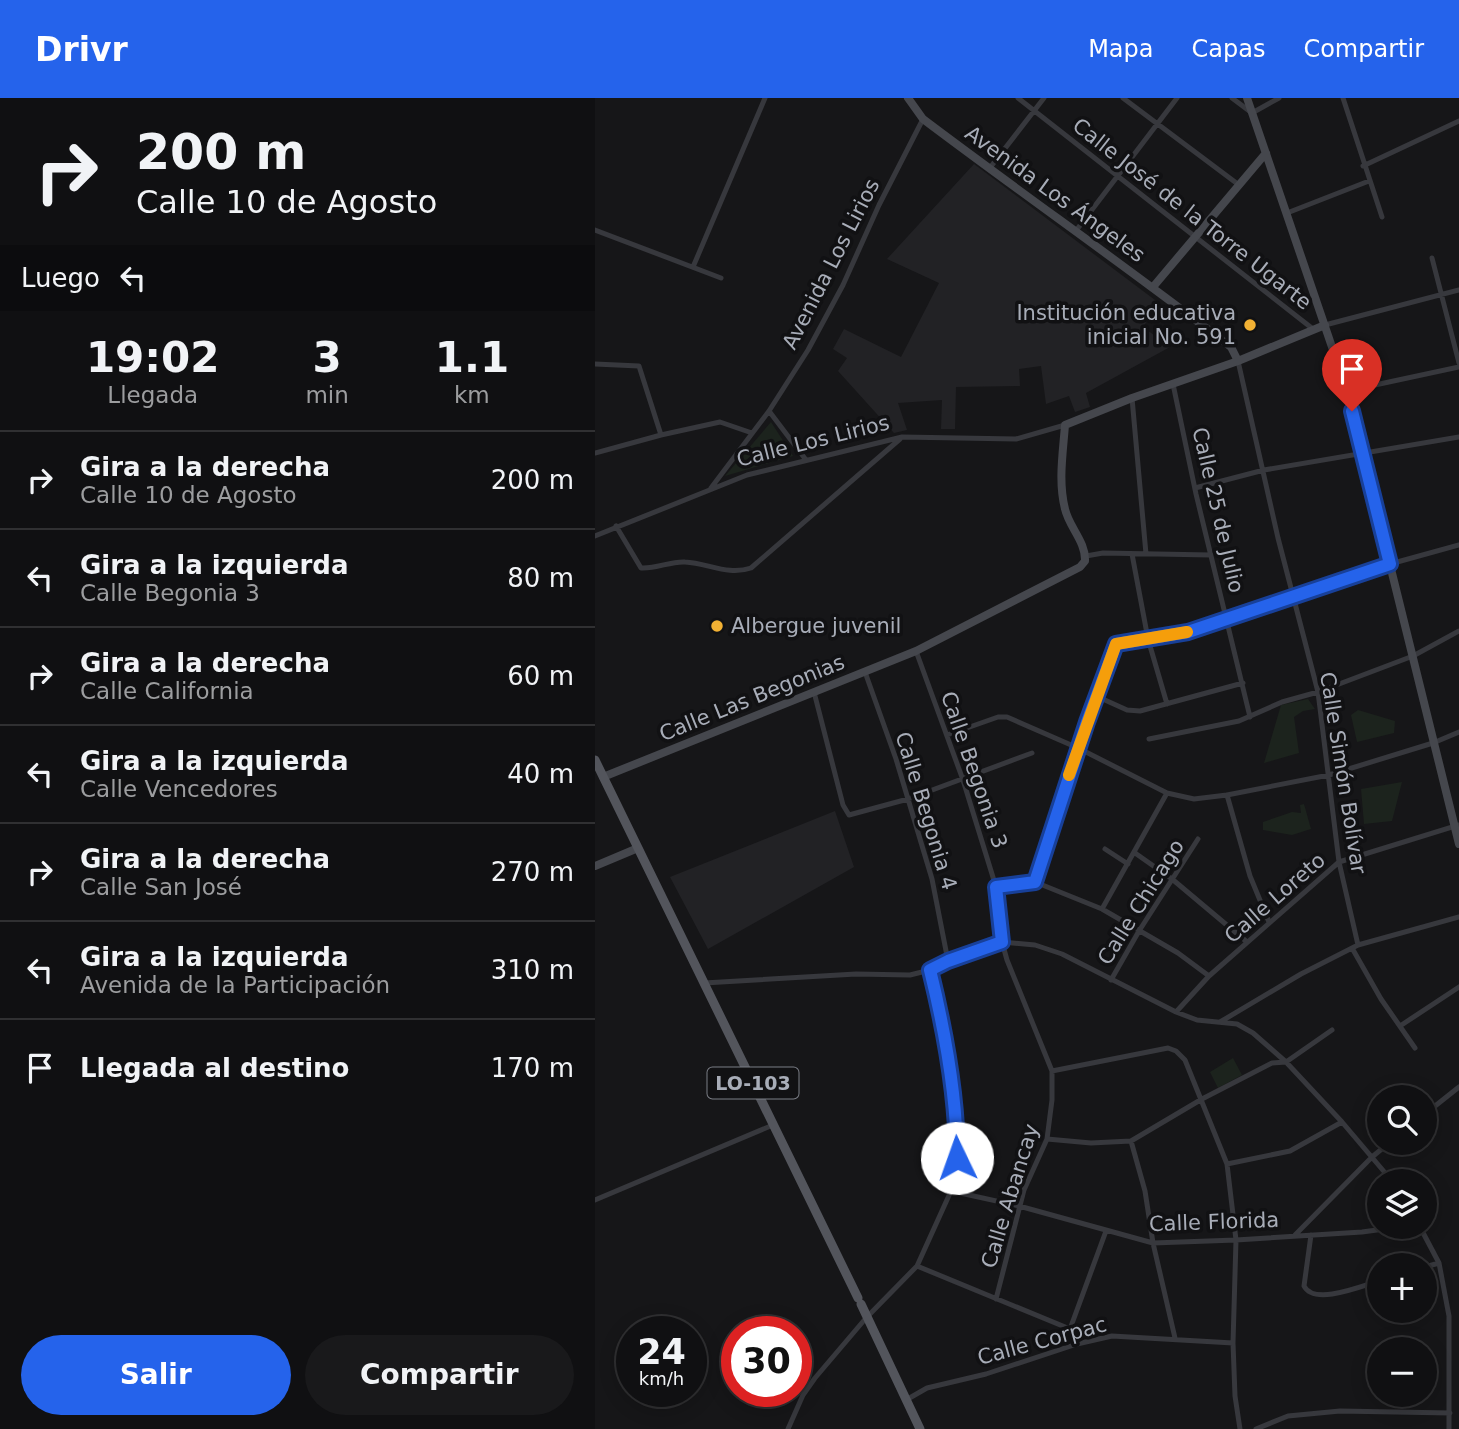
<!DOCTYPE html>
<html lang="es">
<meta charset="utf-8">
<style>
:root{--surface:#101012;--page:#19191b;--text:#f1f3f6;--muted:#9c9d9f;--line:#303032;--accent:#2563eb}
body{margin:0;font-family:"DejaVu Sans",sans-serif;background:var(--page);color:var(--text);height:100vh;display:flex;flex-direction:column;font-size:26px;white-space:nowrap}
*{box-sizing:border-box;margin:0}
p{font-size:23px;color:var(--muted)}
.icon{flex:none;width:38px;height:38px;fill:none;stroke:currentColor;stroke-width:2;stroke-linecap:round;stroke-linejoin:round}
.map{position:relative;flex:1;overflow:hidden}
.panel{display:flex;flex-direction:column;background:var(--surface);width:595px}
.panel>*{flex:none}
.top-card{background:#101012;color:var(--text);overflow:hidden}
.buttons{position:absolute;left:772px;top:987px;display:grid;gap:14px}
.buttons a{display:grid;place-items:center;width:70px;height:70px;border-radius:50%;background:var(--surface);box-shadow:0 4px 18px #0003,0 0 0 2px var(--line);font-size:35px}
.speed{position:absolute;left:21px;top:1218px;display:flex;gap:14px;font-size:35px;font-weight:700;text-align:center}
.speed>*{display:grid;place-content:center;width:91px;height:91px;border-radius:50%;background:var(--surface);box-shadow:0 4px 18px #0003,0 0 0 2px var(--line);line-height:1}
.speed small{font-size:18px;font-weight:400}
.speed .limit{border:10px solid #d22;background:#fff;color:#111}
.pin{position:absolute;display:grid;place-items:center;width:60px;height:60px;color:#fff;margin:-72px -30px;border-radius:50% 50% 50% 0;rotate:-45deg;box-shadow:0 0 7px #0007}
.pin .icon{rotate:45deg}
.me{position:absolute;width:77px;margin:-38px;rotate:357deg;stroke-linejoin:round;filter:drop-shadow(0 0 5px #0008)}
.turn{display:flex;align-items:center;gap:24px;height:147px;padding:0 21px;font-size:32px}
.turn .icon{width:91px;height:91px;stroke-width:2.5}
.turn b{display:block;font-size:49px;line-height:60px}
.then{display:flex;align-items:center;height:66px;padding:0 21px;background:#0003;gap:14px;font-size:26px}
.eta{display:flex;justify-content:space-evenly;align-items:center;height:119px;text-align:center}
.eta b{font-size:42px;font-weight:700;line-height:49px}
.primary-button{display:flex;gap:14px;margin-top:auto;padding:14px 21px}
.primary-button a{flex:1;height:80px;border-radius:42px;background:var(--accent);color:#fff;font-size:28px;font-weight:700;line-height:80px;text-align:center}
.primary-button a+a{background:var(--page);color:var(--text)}
ul{padding:0;list-style:none}
li{display:flex;align-items:center;gap:21px;height:98px;padding:0 21px;border-top:2px solid var(--line)}
li div{flex:1}
li b{display:block;font-size:26px}
li em{font-style:normal}
header{display:flex;align-items:center;gap:42px;box-sizing:border-box;height:98px;padding:0 35px;background:var(--accent);color:#fff}
header strong{font-size:33px}
nav{display:flex;gap:38px;margin-inline-start:auto;font-size:24px}
main{display:flex;flex:1;min-height:0}
.map>svg:first-child{display:block}
.built{fill:#222225}
.green{fill:#1c231d}
.lines{fill:none;stroke-linecap:round;stroke-linejoin:round}
.street{stroke:#37383d;stroke-width:5}
.secondary{stroke:#45474d;stroke-width:8}
.primary{stroke:#53555c;stroke-width:9}
.route-casing{stroke:#184099;stroke-width:18}
.route{stroke:#2563eb;stroke-width:12}
.slow{stroke:#f59e0b;stroke-width:12}
.poi-dot{fill:#f2b134;stroke:#111113;stroke-width:2.5}
.labels{text-anchor:middle;stroke-width:7;stroke-linejoin:round;paint-order:stroke}
.shield{fill:#111113;stroke:#7b7e86;stroke-width:2}
.shield-label{font-size:19px;font-weight:bold;fill:#a8adb8}
.street-label{font-size:21px;fill:#a8adb8;stroke:#111113}
.poi-label{font-size:21px;fill:#a8adb8;stroke:#111113;text-anchor:end}
</style>
<header>
<strong>Drivr</strong>
<nav><a>Mapa</a><a>Capas</a><a>Compartir</a></nav>
</header>
<main>
<section class="panel">
<div class="top-card">
<div class="turn"><svg class="icon" aria-label="right" viewBox="0 0 24 24"><path d="M7 20v-9h11M14 6l5 5-5 5"/></svg><div><b>200 m</b>Calle 10 de Agosto</div></div>
<div class="then">Luego<svg class="icon" aria-label="left" viewBox="0 0 24 24"><path d="M17 20v-9H6M10 6l-5 5 5 5"/></svg></div>
</div>
<div class="eta">
<div><b>19:02</b><p>Llegada</p></div>
<div><b>3</b><p>min</p></div>
<div><b>1.1</b><p>km</p></div>
</div>
<ul>
<li><svg class="icon" aria-label="right" viewBox="0 0 24 24"><path d="M7 20v-9h11M14 6l5 5-5 5"/></svg><div><b>Gira a la derecha</b><p>Calle 10 de Agosto</p></div><em>200 m</em></li>
<li><svg class="icon" aria-label="left" viewBox="0 0 24 24"><path d="M17 20v-9H6M10 6l-5 5 5 5"/></svg><div><b>Gira a la izquierda</b><p>Calle Begonia 3</p></div><em>80 m</em></li>
<li><svg class="icon" aria-label="right" viewBox="0 0 24 24"><path d="M7 20v-9h11M14 6l5 5-5 5"/></svg><div><b>Gira a la derecha</b><p>Calle California</p></div><em>60 m</em></li>
<li><svg class="icon" aria-label="left" viewBox="0 0 24 24"><path d="M17 20v-9H6M10 6l-5 5 5 5"/></svg><div><b>Gira a la izquierda</b><p>Calle Vencedores</p></div><em>40 m</em></li>
<li><svg class="icon" aria-label="right" viewBox="0 0 24 24"><path d="M7 20v-9h11M14 6l5 5-5 5"/></svg><div><b>Gira a la derecha</b><p>Calle San José</p></div><em>270 m</em></li>
<li><svg class="icon" aria-label="left" viewBox="0 0 24 24"><path d="M17 20v-9H6M10 6l-5 5 5 5"/></svg><div><b>Gira a la izquierda</b><p>Avenida de la Participación</p></div><em>310 m</em></li>
<li><svg class="icon" aria-label="arrive" viewBox="0 0 24 24"><path d="M6 21V4h12l-3 4 3 4H6"/></svg><div><b>Llegada al destino</b></div><em>170 m</em></li>
</ul>
<div class="primary-button"><a>Salir</a><a>Compartir</a></div>
</section>
<div class="map">
<svg width="864" height="1331" viewBox="0 0 864 1331">
<rect width="100%" height="100%" fill="#161618"/>
<!-- built -->
<path class="built" d="M379,66L564,205L548,229L575,249L491,295L495,309L480,314L474,298L451,306L446,268L424,271L425,288L361,289L360,331H346L347,302L303,305L312,332L299,335L243,273L252,260L238,251L249,231L306,259L344,185L292,161Z
M240,713L259,769L113,851L75,779Z"/>
<!-- green -->
<path class="green" d="M176,324L198,358L130,378Z
M713,601L720,611L708,613L699,619L704,655L669,665L686,607Z
M763,612L800,623L799,635L762,644L756,617Z
M807,684L797,723L769,726L766,691Z
M709,706L716,731L697,737L668,732V724L697,714L706,715L705,707Z
M638,960L647,977L623,990L615,974Z"/>
<g class="lines">
<!-- street -->
<path class="street" d="M423,0L718,231
M528,0L644,87
M637,0L657,15L684,0
M748,0L787,119
M768,68L864,23
M394,71L449,0
M692,115L774,83
M0,132L126,180
M480,134L582,0
M837,160L864,265
M98,169L170,0
M730,227L864,192
M643,263L683,440L723,594L744,764L763,847
M0,266L44,268L66,337
M578,286L601,396L655,619
M752,293L864,269
M537,300L551,456
M174,313L211,362
M0,355L66,337L125,324L157,335
M116,390L174,313L213,252L248,187L284,107L328,21
M600,390L669,372L864,339
M21,428L46,470C61,471 76,463 90,464C113,465 133,478 156,470L305,341
M0,438L152,377L307,339L421,341L470,327
M537,456L553,541L572,606
M491,458L508,455L616,457
M321,553L368,682L401,789L407,844L412,862L457,973V1002L452,1041L429,1092L401,1201
M270,574L301,661L337,781L353,863
M219,594L248,707L254,717L313,701L437,655
M501,598L532,612L545,613L648,585
M352,637L403,619H412L483,650L572,695L599,701L632,697L734,677L838,645L864,634
M554,641L644,623L687,604L723,594L818,558L864,533
M632,697L655,778L674,824
M510,751L533,766
M540,755L577,781L652,844
M440,784L483,650L521,546L529,542L593,534L795,466L864,447
M401,789L440,784L507,811L583,855L614,878
M507,811L572,695
M757,850L786,901L820,950
M516,882L544,833L603,741
M109,885L261,876L315,877L335,872L353,863L407,844L440,847L467,856L581,914L602,922L642,926L658,935L691,964L747,1024L797,1083
M581,914L614,878L744,764L864,727
M625,924L706,876L763,847L864,819
M805,928L864,889
M457,973L573,950L581,953L590,962L632,1066L641,1142L638,1245L640,1298L645,1331
M830,1016L864,989
M452,1041L496,1045L536,1043L607,1001L677,965L691,964L737,932
M536,1043L550,1093L558,1145L580,1240
M632,1066L695,1053L747,1024
M356,1093L424,1108L558,1145L641,1142L767,1134L804,1129
M0,1102L178,1027
M825,1129L844,1165L854,1218V1331
M700,1137L777,1059L794,1045
M716,1137L709,1188C719,1208 767,1188 784,1183
M322,1168L475,1231
M830,1169L844,1165
M482,1246L475,1231L511,1133
M311,1302L332,1290L391,1276L482,1246L517,1238L638,1245
M193,1331L208,1297L220,1280L271,1220L322,1168L356,1093L362,1060V1041L349,926L335,872
M661,1331L693,1318L745,1313L855,1315"/>
<!-- secondary -->
<path class="secondary" d="M313,0L328,21C430,98 535,171 636,249L643,263
M652,0L752,293L864,746
M558,189L671,55
M8,679L321,553L485,469L490,463C491,444 474,429 470,411C463,384 468,354 470,327L537,300L643,263L730,227
M0,768L43,750"/>
<!-- primary -->
<path class="primary" d="M0,662L263,1200
M266,1206L325,1331"/>
</g>
<g class="lines">
<defs>
<path id="route" d="M362,1060C362,997 350,933 335,872L353,863L407,844L401,789L440,784L492,624L521,546L593,534L795,466L757,313"/>
</defs>
<!-- route casing -->
<use href="#route" class="route-casing"/>
<!-- route -->
<use href="#route" class="route"/>
<!-- slow -->
<path class="slow" d="M474,677L521,546L592,534"/>
</g>
<!-- markers -->
<g class="poi-dot">
<circle cx="655" cy="227" r="7"/>
<circle cx="122" cy="528" r="7"/>
</g>
<g class="labels">
<!-- shield labels -->
<rect class="shield" x="112.5" y="969.5" width="91" height="31" rx="5"/>
<g class="shield-label">
<text x="158" y="992">LO-103</text>
</g>
<!-- street labels -->
<g class="street-label">
<text transform="translate(460 96) rotate(36)" y="7">Avenida Los Ángeles</text>
<text transform="translate(597 116) rotate(38)" y="7">Calle José de la Torre Ugarte</text>
<text transform="translate(236 166) rotate(-63)" y="7">Avenida Los Lirios</text>
<text transform="translate(218 343) rotate(-14)" y="7">Calle Los Lirios</text>
<text transform="translate(623 412) rotate(77)" y="7">Calle 25 de Julio</text>
<text transform="translate(157 600) rotate(-22)" y="7">Calle Las Begonias</text>
<text transform="translate(379 672) rotate(71)" y="7">Calle Begonia 3</text>
<text transform="translate(748 675) rotate(81)" y="7">Calle Simón Bolívar</text>
<text transform="translate(331 713) rotate(73)" y="7">Calle Begonia 4</text>
<text transform="translate(680 800) rotate(-41)" y="7">Calle Loreto</text>
<text transform="translate(546 804) rotate(-58)" y="7">Calle Chicago</text>
<text transform="translate(415 1098) rotate(-73)" y="7">Calle Abancay</text>
<text transform="translate(619 1124) rotate(-2)" y="7">Calle Florida</text>
<text transform="translate(447 1243) rotate(-15)" y="7">Calle Corpac</text>
</g>
<!-- poi labels -->
<g class="poi-label">
<text x="641" y="222">Institución educativa<tspan x="641" dy="24">inicial No. 591</tspan></text>
<text x="136" y="535" text-anchor="start">Albergue juvenil</text>
</g>
</g>
</svg>
<div class="buttons">
<a><svg class="icon" aria-label="search" viewBox="0 0 24 24"><circle cx="10" cy="10" r="6"/><path d="M15 15l6 6"/></svg></a>
<a><svg class="icon" aria-label="layers" viewBox="0 0 24 24"><path d="M12 4l9 5-9 5-9-5zM3 14l9 5 9-5"/></svg></a>
<a>+</a>
<a>−</a>
</div>
<div class="speed"><div>24<small>km/h</small></div><div class="limit">30</div></div>
<div class="pin" style="left:757px;top:313px;background:#d93025"><svg class="icon" aria-label="arrive" viewBox="0 0 24 24"><path d="M6 21V4h12l-3 4 3 4H6"/></svg></div>
<svg class="me" style="left:362px;top:1060px" viewBox="-20 -20 40 40"><circle r="19" fill="#fff"/><path d="M0-13L10 11 0 6-10 11z" fill="#2563eb"/></svg>
</div>
</main>
